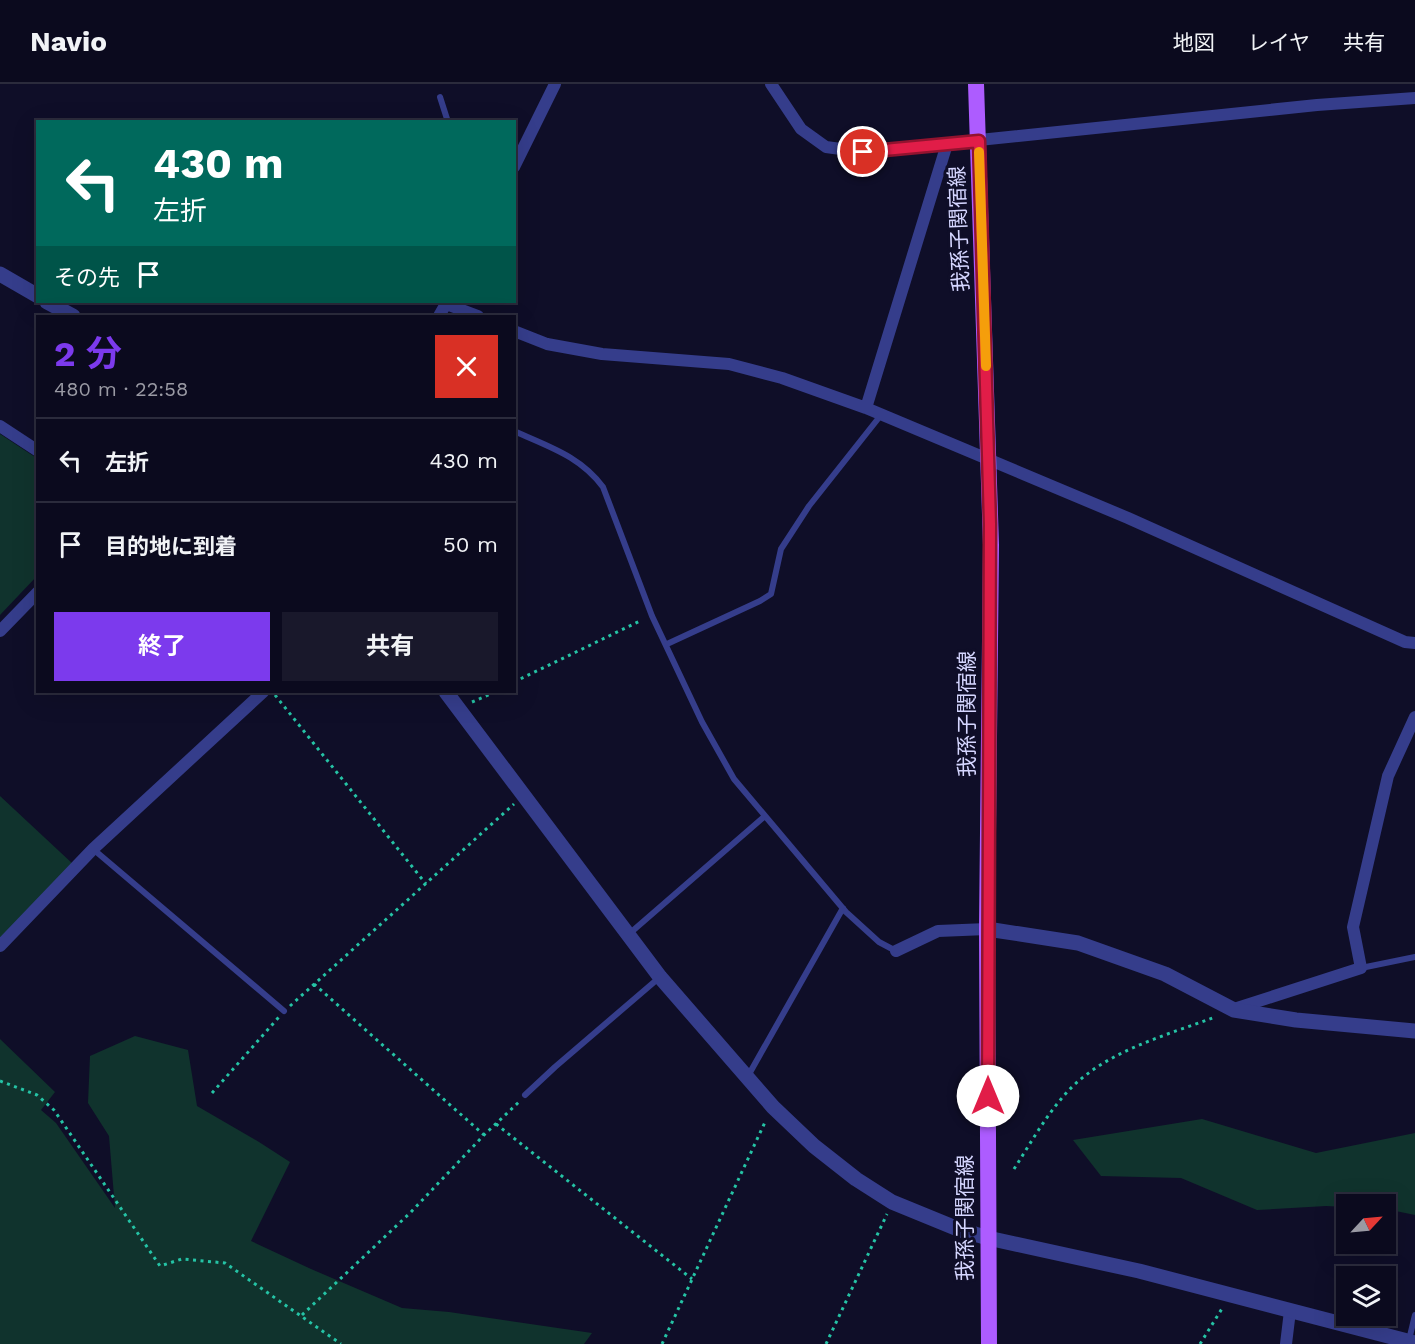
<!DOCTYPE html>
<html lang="ja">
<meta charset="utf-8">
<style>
:root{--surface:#0b0a1e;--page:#19182b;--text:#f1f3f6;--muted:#9a9aa4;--line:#2b2b3c;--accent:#7c3aed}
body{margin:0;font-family:"Work Sans","Noto Sans JP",sans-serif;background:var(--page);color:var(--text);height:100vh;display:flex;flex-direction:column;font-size:22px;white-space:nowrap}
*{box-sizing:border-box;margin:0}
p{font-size:20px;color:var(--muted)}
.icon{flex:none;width:33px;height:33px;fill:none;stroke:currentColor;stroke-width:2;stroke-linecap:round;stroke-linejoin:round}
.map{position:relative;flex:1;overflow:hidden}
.details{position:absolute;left:36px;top:231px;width:480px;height:378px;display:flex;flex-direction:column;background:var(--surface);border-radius:0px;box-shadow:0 6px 24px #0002,0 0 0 2px var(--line)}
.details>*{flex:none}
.guide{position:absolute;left:36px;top:36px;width:480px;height:183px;border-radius:0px;box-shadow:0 6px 24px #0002,0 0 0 2px var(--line);background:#00695c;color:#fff;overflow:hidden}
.needle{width:39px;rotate:64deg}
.buttons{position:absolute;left:1336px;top:1110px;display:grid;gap:12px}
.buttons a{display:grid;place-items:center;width:60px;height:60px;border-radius:0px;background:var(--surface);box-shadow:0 6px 24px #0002,0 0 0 2px var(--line);font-size:30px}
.pin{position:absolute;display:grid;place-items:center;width:51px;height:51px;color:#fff;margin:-26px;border:3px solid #fff;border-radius:50%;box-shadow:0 2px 6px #0007}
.me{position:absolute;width:66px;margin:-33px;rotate:0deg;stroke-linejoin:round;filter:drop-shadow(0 0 4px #0008)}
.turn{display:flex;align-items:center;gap:21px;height:126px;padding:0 18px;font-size:27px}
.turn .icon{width:78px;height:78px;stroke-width:2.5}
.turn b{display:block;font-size:42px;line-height:51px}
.then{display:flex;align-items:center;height:57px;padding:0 18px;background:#0003;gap:12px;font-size:22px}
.round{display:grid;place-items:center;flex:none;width:63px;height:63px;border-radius:0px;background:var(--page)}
.overview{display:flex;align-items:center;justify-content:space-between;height:102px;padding:0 18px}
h1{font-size:36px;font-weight:700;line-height:45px;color:var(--accent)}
.action{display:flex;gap:12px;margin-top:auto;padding:12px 18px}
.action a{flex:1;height:69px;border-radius:0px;background:var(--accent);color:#fff;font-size:24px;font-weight:700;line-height:69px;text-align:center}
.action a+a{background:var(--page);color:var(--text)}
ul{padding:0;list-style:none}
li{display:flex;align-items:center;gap:18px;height:84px;padding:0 18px;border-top:2px solid var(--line)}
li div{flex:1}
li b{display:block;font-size:22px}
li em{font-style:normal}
header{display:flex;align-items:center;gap:36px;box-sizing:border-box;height:84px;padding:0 30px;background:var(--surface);border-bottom:2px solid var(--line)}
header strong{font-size:28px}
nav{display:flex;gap:33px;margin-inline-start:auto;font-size:21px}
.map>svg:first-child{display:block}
.green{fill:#10332d}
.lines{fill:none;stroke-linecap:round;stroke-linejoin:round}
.path{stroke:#25c3a5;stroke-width:3;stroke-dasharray:3 4.5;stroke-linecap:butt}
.service{stroke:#353d8b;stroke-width:6}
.minor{stroke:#353d8b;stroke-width:12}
.tertiary{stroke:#353d8b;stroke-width:15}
.primary{stroke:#ad5cff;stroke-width:16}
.route-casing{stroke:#92132f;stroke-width:15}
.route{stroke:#e11d48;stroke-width:10}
.slow{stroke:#f59e0b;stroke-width:10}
.labels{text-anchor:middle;stroke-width:6;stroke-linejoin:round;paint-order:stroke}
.street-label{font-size:21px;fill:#d5d6ff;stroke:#0f0e28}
</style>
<header>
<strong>Navio</strong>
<nav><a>地図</a><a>レイヤ</a><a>共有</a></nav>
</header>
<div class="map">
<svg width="1415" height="1260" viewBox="0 0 1415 1260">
<rect width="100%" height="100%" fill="#0f0e28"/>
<!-- green -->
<path class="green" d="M0,350L38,375L37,492L0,531Z
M0,712L74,781L0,856Z
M135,952L188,966L197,1022L259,1058L290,1078L251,1157L311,1185L402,1224L449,1228L592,1249L584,1260H0V955L55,1008L41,1026L56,1039L115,1124L109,1052L88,1019L90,972Z
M1202,1035L1316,1069L1415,1049V1131L1386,1125V1120H1347V1123L1326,1122L1257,1126L1181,1094L1101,1092L1073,1056Z"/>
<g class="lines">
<!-- path -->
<path class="path" d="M514,598L642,536
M275,611L426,800
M472,618L495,608
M314,900L484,1051
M290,922L514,720
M0,997L37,1011L54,1026L160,1182L182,1175L225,1179L341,1260
M212,1009L279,933
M496,1040L692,1195
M1014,1085C1032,1057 1049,1026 1072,1003C1110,966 1167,951 1215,933
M302,1231L411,1128L484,1051L520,1017
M662,1260L766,1036
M826,1260L887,1130
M1200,1260L1223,1223"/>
<!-- service -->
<path class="service" d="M440,13L448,38
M514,347C549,363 580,372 603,403L652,532L702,638L734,695L846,828L879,858L896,867
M667,560L760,517L771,510L781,465L809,422L881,331
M93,765L284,927
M629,850L765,732
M1361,884L1415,873
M748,992L843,824
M525,1011L555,983L660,893
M1409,1256L1415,1231"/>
<!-- minor -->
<path class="minor" d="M771,0L801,45L826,63L863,68L1317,21L1415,14
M514,83L555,0
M446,220L478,232
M439,232L447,218
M514,247L547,260L602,270L729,280L782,294L866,324L1128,434L1405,558L1415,559
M866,324L947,60
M0,342L38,367
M0,547L38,508
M0,862L93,765L263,608
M896,867L938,847L987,845
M1234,925L1361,884L1353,843L1388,692L1415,633
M1286,1260L1290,1227"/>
<!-- tertiary -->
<path class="tertiary" d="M0,190L38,212
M47,218L73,232
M446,608L660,893L773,1023L814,1062L856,1095L892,1118L958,1145L988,1154L1139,1187L1415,1259
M987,845L1078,859L1165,890L1234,926L1296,936L1415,947"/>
<!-- primary -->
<path class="primary" d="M976,0L991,461L987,845L989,1260"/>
</g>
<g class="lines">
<defs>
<path id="route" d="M863,68L979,57L990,440L988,1012"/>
</defs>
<!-- route casing -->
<use href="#route" class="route-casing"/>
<!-- route -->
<use href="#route" class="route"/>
<!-- slow -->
<path class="slow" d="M979,68L986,282"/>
</g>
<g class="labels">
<!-- street labels -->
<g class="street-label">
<text transform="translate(959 145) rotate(-92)" y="7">我孫子関宿線</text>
<text transform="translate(967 630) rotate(-90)" y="7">我孫子関宿線</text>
<text transform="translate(965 1134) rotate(-90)" y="7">我孫子関宿線</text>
</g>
</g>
</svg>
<div class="buttons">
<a><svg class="needle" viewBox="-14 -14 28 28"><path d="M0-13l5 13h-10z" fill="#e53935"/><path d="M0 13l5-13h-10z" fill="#9a9aa4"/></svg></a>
<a><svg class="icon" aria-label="layers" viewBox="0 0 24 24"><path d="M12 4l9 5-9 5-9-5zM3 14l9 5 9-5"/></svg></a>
</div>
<div class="pin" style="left:863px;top:68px;background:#d93025"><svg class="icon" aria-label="arrive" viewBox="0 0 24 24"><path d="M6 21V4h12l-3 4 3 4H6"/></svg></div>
<svg class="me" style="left:988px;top:1012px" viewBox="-20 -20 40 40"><circle r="19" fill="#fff"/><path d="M0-13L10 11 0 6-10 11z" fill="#e11d48"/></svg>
<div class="guide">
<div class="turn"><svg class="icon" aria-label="left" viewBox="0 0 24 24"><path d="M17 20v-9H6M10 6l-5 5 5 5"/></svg><div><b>430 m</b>左折</div></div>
<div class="then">その先<svg class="icon" aria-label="arrive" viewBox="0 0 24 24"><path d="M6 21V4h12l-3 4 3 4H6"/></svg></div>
</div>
<section class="details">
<div class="overview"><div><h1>2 分</h1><p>480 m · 22:58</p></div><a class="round" style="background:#d93025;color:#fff"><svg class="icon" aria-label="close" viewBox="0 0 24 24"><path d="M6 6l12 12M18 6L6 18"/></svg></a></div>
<ul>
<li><svg class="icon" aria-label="left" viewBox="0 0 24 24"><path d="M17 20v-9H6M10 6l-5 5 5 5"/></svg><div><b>左折</b></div><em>430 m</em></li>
<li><svg class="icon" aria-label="arrive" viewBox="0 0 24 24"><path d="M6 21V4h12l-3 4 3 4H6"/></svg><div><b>目的地に到着</b></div><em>50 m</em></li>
</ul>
<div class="action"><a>終了</a><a>共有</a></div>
</section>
</div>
